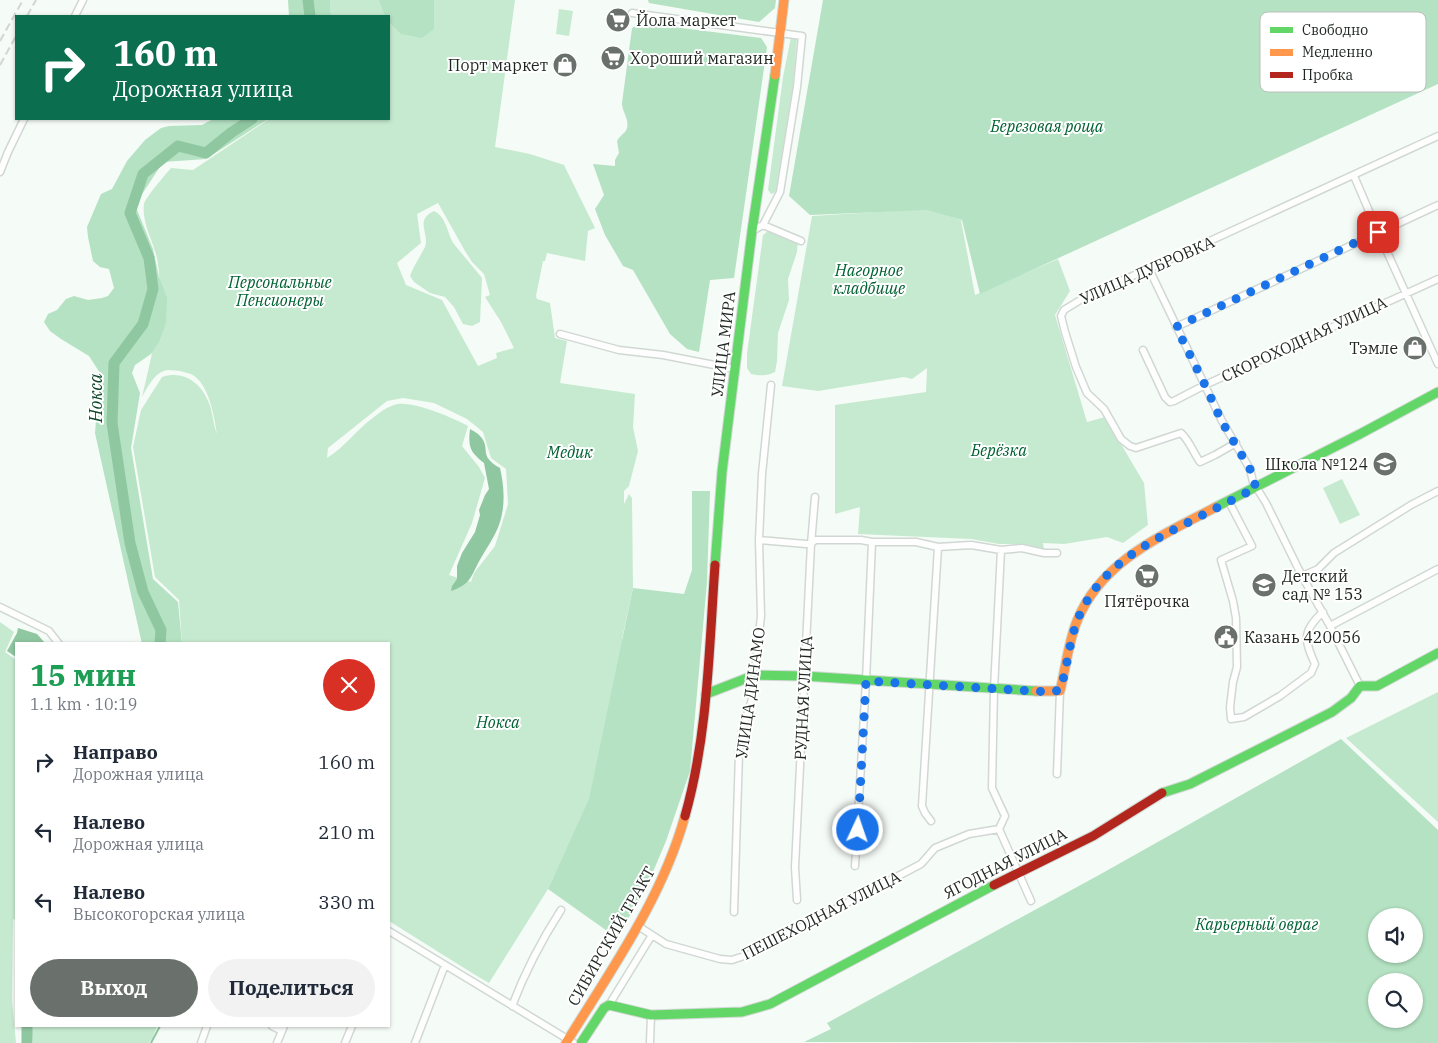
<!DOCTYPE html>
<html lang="ru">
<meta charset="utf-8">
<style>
:root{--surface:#fff;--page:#f2f2f3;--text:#1f2937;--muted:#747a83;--accent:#6a716c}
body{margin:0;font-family:"IBM Plex Serif",serif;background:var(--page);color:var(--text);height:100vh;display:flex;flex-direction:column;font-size:19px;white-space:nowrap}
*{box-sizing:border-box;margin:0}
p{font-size:16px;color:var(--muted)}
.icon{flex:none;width:28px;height:28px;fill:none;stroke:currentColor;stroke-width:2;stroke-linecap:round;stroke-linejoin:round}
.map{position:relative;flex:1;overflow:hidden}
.side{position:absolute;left:15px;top:642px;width:375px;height:385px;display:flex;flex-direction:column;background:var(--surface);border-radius:0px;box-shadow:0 1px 4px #0004}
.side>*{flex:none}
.hud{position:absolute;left:15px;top:15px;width:375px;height:105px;border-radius:0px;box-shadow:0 1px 4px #0004;background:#0b6e4f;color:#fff;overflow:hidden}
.controls{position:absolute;left:1368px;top:908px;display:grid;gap:10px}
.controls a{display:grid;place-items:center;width:55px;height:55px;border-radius:50%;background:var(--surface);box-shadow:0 1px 4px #0004;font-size:25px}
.pin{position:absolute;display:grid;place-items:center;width:42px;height:42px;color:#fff;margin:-21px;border-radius:10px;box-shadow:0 2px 8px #0006}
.me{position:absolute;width:55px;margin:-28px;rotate:3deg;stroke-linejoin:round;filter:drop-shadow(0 0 4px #0008)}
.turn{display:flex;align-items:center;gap:18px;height:105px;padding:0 15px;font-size:22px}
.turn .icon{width:65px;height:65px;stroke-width:2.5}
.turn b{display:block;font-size:35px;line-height:42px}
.round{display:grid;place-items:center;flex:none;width:52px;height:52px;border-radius:26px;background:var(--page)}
.headline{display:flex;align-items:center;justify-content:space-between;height:85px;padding:0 15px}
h1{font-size:30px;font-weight:800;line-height:38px;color:#1e9e55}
.cta{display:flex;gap:10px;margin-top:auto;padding:10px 15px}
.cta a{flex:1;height:58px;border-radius:30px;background:var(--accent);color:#fff;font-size:20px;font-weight:800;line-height:58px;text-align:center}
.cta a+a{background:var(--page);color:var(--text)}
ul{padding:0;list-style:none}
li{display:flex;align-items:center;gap:15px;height:70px;padding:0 15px}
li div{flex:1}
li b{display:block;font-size:19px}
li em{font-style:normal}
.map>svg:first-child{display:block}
.green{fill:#c6ead0;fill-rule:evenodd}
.forest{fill:#b4e2c2;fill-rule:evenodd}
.water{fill:#8fc7a1}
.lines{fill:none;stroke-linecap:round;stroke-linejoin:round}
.stream{stroke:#8fc7a1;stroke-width:2}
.river{stroke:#8fc7a1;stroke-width:11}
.street-casing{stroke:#d1d8d3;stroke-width:9}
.fast-casing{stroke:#d1d8d3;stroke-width:11}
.slow-casing{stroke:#d1d8d3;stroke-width:11}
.jam-casing{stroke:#d1d8d3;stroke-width:11}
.street{stroke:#fefefe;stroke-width:6}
.fast{stroke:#63d668;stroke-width:9}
.slow{stroke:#ff974d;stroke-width:9}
.jam{stroke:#b3261e;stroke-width:9}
.rail{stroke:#d3d5d3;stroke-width:2;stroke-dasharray:8 4;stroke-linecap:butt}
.route{stroke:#1a73e8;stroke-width:9;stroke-dasharray:0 16.2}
.labels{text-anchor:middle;stroke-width:4;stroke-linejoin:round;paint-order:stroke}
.poi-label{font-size:16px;fill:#1f2621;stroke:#fff;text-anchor:start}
.park-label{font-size:16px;font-style:italic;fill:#006132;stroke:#fff}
.street-label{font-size:16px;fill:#1f2621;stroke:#fff}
.water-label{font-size:18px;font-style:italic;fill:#0d4927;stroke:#fff}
.key{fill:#fff;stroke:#bcbebc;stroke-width:1}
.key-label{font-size:14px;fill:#1f2621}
</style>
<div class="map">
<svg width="1438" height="1043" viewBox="0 0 1438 1043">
<rect width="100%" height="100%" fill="#f5fbf6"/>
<!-- green -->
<path class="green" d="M323,0H515L495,147L530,154L564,165L595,228L588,231L585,261L547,253L545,261H543L536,296L537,299L550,303L555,338L567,341L560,383L635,394L633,427L638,451L629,486L624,491V504L629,494L632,498L633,588L622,639L624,640L599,779L548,889L489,983L472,973L389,921V644H182L179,600L155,577L133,447L141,410L162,377C183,370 201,382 209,403C213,413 213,425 217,434C214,416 209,383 191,374C188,373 183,372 180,371C176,371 168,369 164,371C154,374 147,388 142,397C152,355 164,308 158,264C156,245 141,224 144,204C145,198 166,174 171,168L193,170L269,119H389V16H324ZM438,203L465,251L472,262L484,274L490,295L485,297L501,322L514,348L496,353L497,358L478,366L442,300L406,285L397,263L421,243L417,214ZM403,398L434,403L467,419L483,432L491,458L506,469L508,504L495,546L474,573L471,582L449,575L472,523L485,478L479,467L462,446L468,426C453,418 410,399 394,405C387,407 379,413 374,417C357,429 345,447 327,458L328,448L387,401Z
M559,9L573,11L569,36L556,34Z
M791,37L797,38L791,112L777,190L774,193L771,194L768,190L783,77Z
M927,209L961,220L975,295L1058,259L1070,291L1055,315L1087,422L1105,417L1144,483L1148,525L1123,543L1107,537L1064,544L1043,543L1044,549L1020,544H999L971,539L858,534L860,507L835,514V405L926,392L927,368L912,379L904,377L818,391L782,386L812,216Z
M434,211C447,217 447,234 454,244C463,255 473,267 482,278L480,322L472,326L463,324L454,307L445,297L430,293L414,282L410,276C414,265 420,257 425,247C430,234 414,220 434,211Z
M772,228L787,232L796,236L798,239L797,252L788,279L789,300L778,333L777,361L775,372C767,376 760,376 751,374L747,368V354L763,235Z
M1342,479L1360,515L1340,524L1323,488Z
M0,622L14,632L5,652L16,660V920L13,919L12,1000L16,1043H0Z
M1438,692V822L1346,738Z
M31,1026H157L153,1037L149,1043H33Z"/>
<!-- forest -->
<path class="forest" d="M288,0H330V13L332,16H289Z
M379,0H434V29L422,38L401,34L389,22V16H385Z
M648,0H776L775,8L759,22L649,3Z
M823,0H1438V84L980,294L962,220L927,210L810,215L789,196Z
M641,23L761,38L767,47L734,278L710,280L699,352L687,349L670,334L633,270L623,266L605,235L595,209L604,195L593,164L615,166V160L619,153L617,141C619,137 622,135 625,132C632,122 622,113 622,103L632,28Z
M213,119H268L206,159L163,162L135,205L153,249L159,277L167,298L166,323L159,342L151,354L135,365L132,373L140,393L131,448L153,579L178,602L182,644H142L95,433L100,373L89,356L61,339L50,331L44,322L48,314L57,310L66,299L74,296L88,300L102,298L108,296L114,288L109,269L100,267L93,261L88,237L87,227L101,194L112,189L127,161L145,140L161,128L169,126L202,125Z
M692,491H710L707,582L690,771L666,841L647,886L617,938L548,889L589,799L633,588L684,594L692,570Z
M1341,739L1438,830V1043L804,1042L831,1029L827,1023L1099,875ZM1414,916V954H1376V916ZM1414,981V1019H1376V981Z"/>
<!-- water -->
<path class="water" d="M470,429C473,431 478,433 480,436C492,449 477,455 500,468C505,490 506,513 495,534C491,542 486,549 481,558C471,575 472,584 451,591L452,586L457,579V566L462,553L475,532L480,515L479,510L485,495L489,489L484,463C470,452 468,447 470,429Z
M18,628L37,634L46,644H16V657L7,651L17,633Z"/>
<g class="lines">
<!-- stream -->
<path class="stream" d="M151,1043L160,1026"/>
<!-- river -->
<path class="river" d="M308,0L310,16
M160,644L161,630L143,592L130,543L112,423L114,363L143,324L153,289L149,258L130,213L143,174L178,146L206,153L232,132L252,119
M27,1026V1043"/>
<defs>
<path id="street" d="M632,13L802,36L797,87L780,192L763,225L752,231
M75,16L83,0
M0,172L8,152L24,119
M1354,176L1378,232L1438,364
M763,225L801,241
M1149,269L1222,421L1250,469L1253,482L1266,503L1302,576L1330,626L1360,686
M1176,327L1438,205
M560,334L619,350L663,355L735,369
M1143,350L1165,397L1170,402L1174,401L1205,385L1438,279
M1236,443L1215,455L1200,462C1193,452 1189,440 1181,433L1136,448L1130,446L1121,439L1104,409L1087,393L1076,367L1065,332L1061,316L1064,310L1090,294L1149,269L1438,136
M1229,502L1252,546L1221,560L1233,601L1236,618L1237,667L1233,682L1230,707L1231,719L1244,717L1280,696L1311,673L1315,664C1304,640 1302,631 1323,612
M759,540L806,544H811L815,540H861L872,542H916L938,547L971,545L1001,550L1022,548L1044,553H1057
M1001,550L994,689L992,788L1005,816L999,829L1031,901
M1302,576L1318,569L1334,553L1411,505L1438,491
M0,607L49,631L59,644
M1330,626L1438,569
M1057,774L1060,691
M931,821L925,813L922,806L938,547
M855,866L866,681L872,542
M797,900L795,867L811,544L815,497
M734,912L739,753L742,731L752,699L761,616L759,540L762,474L771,385
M638,926L666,944L720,959L732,960L750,954L921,864L935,848L969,834L999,829
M389,931L574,1043
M609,1005L652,935
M512,1006C525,972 541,941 561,910
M272,1026L282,1031
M201,1043L207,1026
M277,1043L284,1026
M345,1043L352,1026
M415,1043L445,965
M650,1043L651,1015"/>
<path id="fast" d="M1216,507L1360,434L1438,392
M715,565L722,472L752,231L775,75
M706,694L755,675L804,676L1036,691
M1162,793L1190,784L1332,712L1351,698L1360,686H1377L1438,653
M581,1043L604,1008L609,1005L651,1015L742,1012L770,1004L994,885"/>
<path id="slow" d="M775,75L784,0
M1036,691H1060C1066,667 1068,643 1077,621C1101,561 1163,535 1216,507
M566,1043C611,970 662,899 685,816"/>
<path id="jam" d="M685,816C708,735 709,649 715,565
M994,885L1093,836L1162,793"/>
</defs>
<!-- street casing -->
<use href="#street" class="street-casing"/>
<!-- fast casing -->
<use href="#fast" class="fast-casing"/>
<!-- slow casing -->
<use href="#slow" class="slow-casing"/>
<!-- jam casing -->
<use href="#jam" class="jam-casing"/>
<!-- street -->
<use href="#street" class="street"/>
<!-- fast -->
<use href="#fast" class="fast"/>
<!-- slow -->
<use href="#slow" class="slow"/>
<!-- jam -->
<use href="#jam" class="jam"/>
<!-- rail -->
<path class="rail" d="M27,16L36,0
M0,41L23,0
M0,65L16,36"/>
</g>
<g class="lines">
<!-- route -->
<path class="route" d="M858,830L866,681L1050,692L1060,690C1069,663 1069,633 1084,606C1107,564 1147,543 1189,522C1212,510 1235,499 1257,487L1253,482L1250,469L1222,422L1205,385L1176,327L1378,232"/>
</g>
<!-- icons -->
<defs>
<symbol id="supermarket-disc" viewBox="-11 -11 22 22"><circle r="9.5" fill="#6a716c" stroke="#fff"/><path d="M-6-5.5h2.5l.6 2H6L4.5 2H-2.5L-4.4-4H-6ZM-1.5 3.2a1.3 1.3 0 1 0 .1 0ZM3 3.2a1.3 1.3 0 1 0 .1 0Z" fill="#fff"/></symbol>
<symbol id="shop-disc" viewBox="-11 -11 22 22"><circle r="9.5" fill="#6a716c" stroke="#fff"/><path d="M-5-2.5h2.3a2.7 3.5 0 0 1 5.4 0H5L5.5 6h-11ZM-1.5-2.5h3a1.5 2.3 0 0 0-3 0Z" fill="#fff"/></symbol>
<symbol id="school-disc" viewBox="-11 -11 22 22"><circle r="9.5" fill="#6a716c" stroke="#fff"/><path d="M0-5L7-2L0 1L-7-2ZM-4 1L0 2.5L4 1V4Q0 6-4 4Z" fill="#fff"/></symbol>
<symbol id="civic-disc" viewBox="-11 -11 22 22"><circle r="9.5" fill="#6a716c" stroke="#fff"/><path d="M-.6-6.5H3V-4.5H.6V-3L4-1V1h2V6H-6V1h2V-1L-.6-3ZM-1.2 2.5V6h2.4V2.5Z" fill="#fff"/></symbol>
</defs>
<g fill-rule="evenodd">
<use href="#supermarket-disc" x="604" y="6" width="28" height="28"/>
<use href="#supermarket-disc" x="599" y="44" width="28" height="28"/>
<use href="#shop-disc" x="551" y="51" width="28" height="28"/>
<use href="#shop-disc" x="1401" y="334" width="28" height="28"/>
<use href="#school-disc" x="1371" y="450" width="28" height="28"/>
<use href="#supermarket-disc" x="1133" y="562" width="28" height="28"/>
<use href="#school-disc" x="1250" y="571" width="28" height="28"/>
<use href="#civic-disc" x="1212" y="623" width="28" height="28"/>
</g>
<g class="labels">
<!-- poi labels -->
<g class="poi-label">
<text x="636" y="26">Йола маркет</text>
<text x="630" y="64">Хороший магазин</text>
<text x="548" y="71" text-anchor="end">Порт маркет</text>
<text x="1398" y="354" text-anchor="end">Тэмле</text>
<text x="1368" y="470" text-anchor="end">Школа №124</text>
<text x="1282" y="582">Детский<tspan x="1282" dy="18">сад № 153</tspan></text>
<text x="1147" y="607" text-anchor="middle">Пятёрочка</text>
<text x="1244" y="643">Казань 420056</text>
</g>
<!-- park labels -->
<g class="park-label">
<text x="1047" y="132">Березовая роща</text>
<text x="869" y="276">Нагорное<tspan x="869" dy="18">кладбище</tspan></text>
<text x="280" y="288">Персональные<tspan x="280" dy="18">Пенсионеры</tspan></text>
<text x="999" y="456">Берёзка</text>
<text x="570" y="458">Медик</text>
<text x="498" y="728">Нокса</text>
<text x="1257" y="930">Карьерный овраг</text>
</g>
<!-- street labels -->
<g class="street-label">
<text transform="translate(1147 270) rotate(-24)" y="6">УЛИЦА ДУБРОВКА</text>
<text transform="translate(1304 339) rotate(-25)" y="6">СКОРОХОДНАЯ УЛИЦА</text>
<text transform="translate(723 344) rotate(-83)" y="6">УЛИЦА МИРА</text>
<text transform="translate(750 693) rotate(-82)" y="6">УЛИЦА ДИНАМО</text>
<text transform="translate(803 698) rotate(-87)" y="6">РУДНАЯ УЛИЦА</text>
<text transform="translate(1005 863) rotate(-27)" y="6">ЯГОДНАЯ УЛИЦА</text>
<text transform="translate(821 915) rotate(-27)" y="6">ПЕШЕХОДНАЯ УЛИЦА</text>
<text transform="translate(611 936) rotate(-60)" y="6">СИБИРСКИЙ ТРАКТ</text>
</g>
<!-- water labels -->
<g class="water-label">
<text transform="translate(96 398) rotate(-90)" y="6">Нокса</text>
</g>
</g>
<!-- legend -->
<rect x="1260" y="12" width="166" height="80" rx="8" class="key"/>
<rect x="1270" y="27" width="23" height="6" fill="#63d668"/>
<rect x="1270" y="49" width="23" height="7" fill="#ff974d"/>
<rect x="1270" y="72" width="23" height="6" fill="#b3261e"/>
<g class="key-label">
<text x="1302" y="35">Свободно</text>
<text x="1302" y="57">Медленно</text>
<text x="1302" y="80">Пробка</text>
</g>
</svg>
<div class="controls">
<a><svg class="icon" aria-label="sound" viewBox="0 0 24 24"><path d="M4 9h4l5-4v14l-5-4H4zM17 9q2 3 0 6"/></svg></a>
<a><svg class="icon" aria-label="search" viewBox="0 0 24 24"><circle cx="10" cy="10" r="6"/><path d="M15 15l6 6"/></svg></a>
</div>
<div class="pin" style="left:1378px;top:232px;background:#d93025"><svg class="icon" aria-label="arrive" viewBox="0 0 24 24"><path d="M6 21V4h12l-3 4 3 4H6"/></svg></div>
<svg class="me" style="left:858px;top:830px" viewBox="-20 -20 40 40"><circle r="17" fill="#1a73e8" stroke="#fff" stroke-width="3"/><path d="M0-11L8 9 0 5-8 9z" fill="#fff"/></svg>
<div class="hud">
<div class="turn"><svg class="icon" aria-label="right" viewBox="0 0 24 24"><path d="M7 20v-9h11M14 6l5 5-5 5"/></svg><div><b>160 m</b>Дорожная улица</div></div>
</div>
<section class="side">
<div class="headline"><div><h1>15 мин</h1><p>1.1 km · 10:19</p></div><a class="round" style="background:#d93025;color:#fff"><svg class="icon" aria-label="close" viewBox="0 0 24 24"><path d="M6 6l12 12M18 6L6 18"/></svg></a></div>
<ul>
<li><svg class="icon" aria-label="right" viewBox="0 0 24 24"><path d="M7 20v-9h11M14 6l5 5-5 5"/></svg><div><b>Направо</b><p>Дорожная улица</p></div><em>160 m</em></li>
<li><svg class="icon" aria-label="left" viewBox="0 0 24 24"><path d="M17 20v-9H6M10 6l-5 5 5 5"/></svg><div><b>Налево</b><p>Дорожная улица</p></div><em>210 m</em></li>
<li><svg class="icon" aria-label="left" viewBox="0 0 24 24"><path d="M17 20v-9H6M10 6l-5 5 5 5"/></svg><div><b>Налево</b><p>Высокогорская улица</p></div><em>330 m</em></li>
</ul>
<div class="cta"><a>Выход</a><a>Поделиться</a></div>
</section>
</div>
